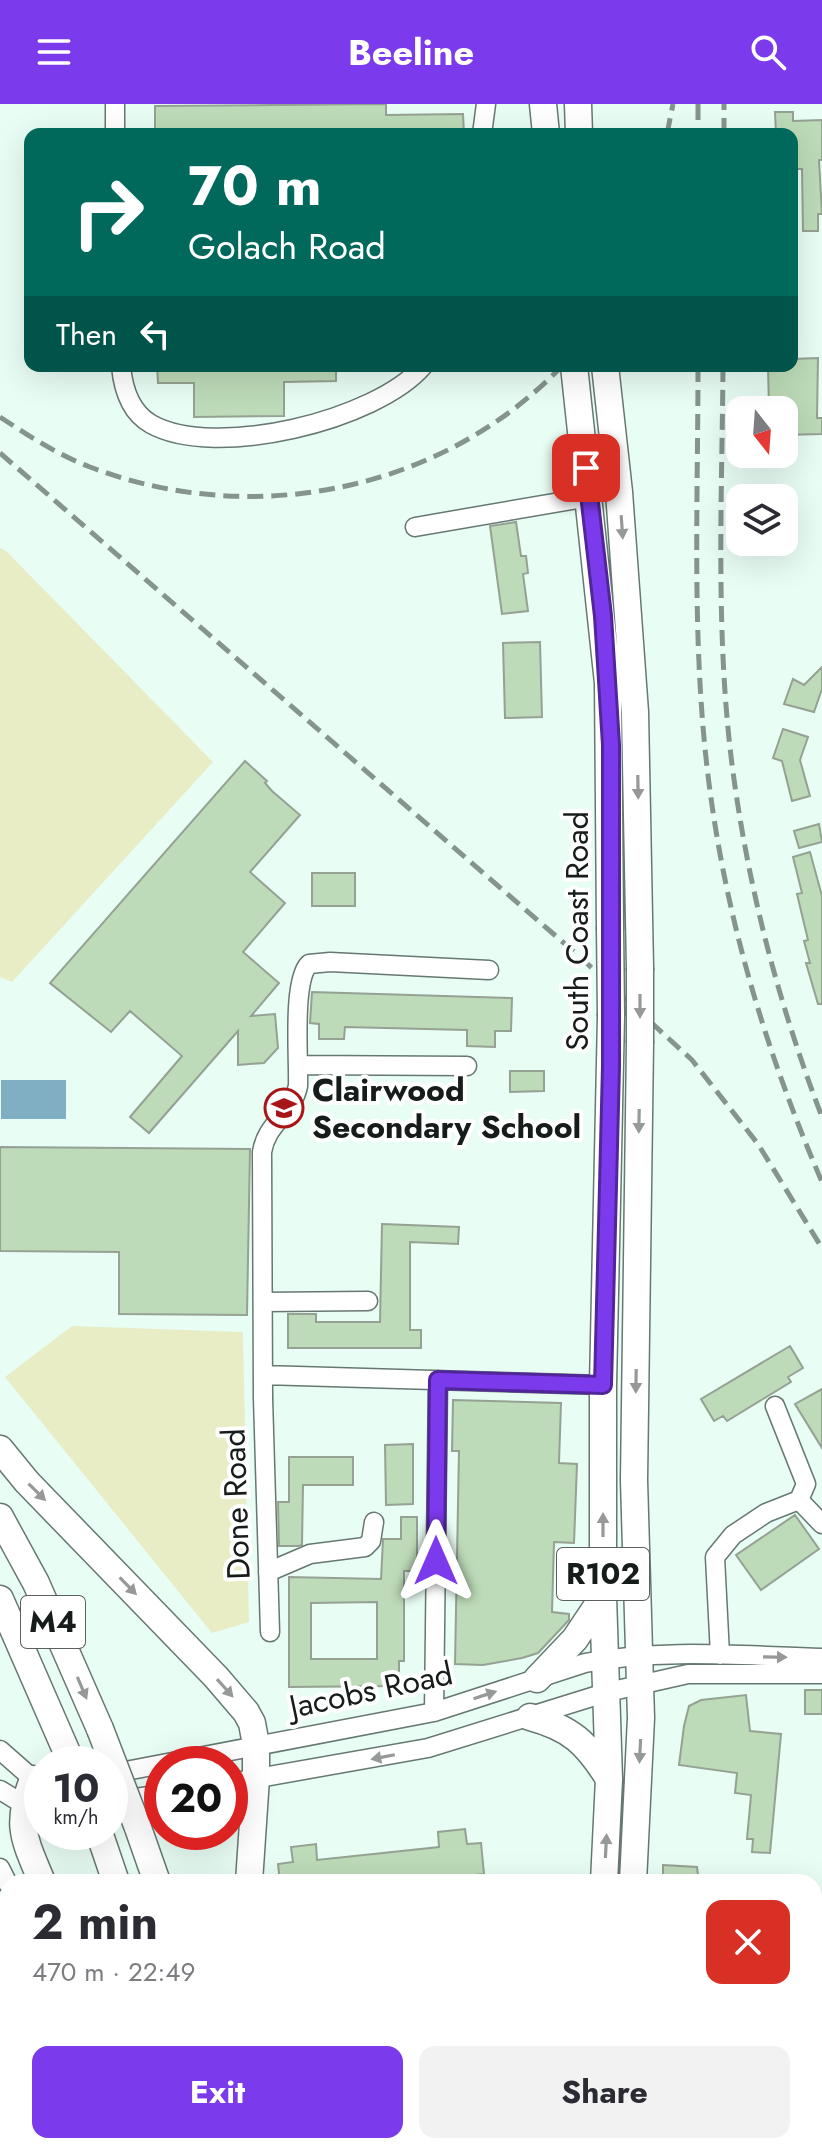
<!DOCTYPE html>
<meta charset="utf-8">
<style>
:root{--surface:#fff;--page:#f2f2f3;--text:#2b2b33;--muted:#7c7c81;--accent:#7c3aed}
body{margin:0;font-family:Jost,sans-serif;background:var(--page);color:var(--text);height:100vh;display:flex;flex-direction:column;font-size:30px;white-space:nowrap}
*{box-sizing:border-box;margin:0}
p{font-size:26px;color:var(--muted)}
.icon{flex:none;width:44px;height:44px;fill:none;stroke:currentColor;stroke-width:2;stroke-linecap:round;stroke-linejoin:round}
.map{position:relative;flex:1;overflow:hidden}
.details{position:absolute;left:0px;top:1770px;width:822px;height:280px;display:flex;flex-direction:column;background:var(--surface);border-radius:24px 24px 0 0;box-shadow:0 8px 32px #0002}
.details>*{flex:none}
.banner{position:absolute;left:24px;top:24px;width:774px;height:244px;border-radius:16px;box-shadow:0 8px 32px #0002;background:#00695c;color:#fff;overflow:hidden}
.needle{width:52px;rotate:163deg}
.buttons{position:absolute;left:726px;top:292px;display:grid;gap:16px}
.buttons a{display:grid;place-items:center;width:72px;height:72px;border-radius:16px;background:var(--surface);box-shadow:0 8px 32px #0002;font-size:40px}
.speed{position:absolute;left:24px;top:1642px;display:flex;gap:16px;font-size:40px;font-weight:700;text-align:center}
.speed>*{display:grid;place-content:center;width:104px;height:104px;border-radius:50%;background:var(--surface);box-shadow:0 8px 32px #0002;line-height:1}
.speed small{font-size:20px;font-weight:400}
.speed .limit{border:12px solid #d22;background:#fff;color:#111}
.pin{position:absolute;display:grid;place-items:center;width:68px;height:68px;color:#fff;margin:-34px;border-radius:16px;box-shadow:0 4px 12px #0006}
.me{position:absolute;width:88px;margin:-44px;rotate:0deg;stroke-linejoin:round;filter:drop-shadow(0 0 6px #0008)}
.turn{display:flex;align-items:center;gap:28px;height:168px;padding:0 32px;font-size:36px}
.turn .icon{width:104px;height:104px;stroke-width:2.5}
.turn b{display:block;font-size:56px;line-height:68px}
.then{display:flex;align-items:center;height:76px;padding:0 32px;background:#0003;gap:16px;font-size:30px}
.round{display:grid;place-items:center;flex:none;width:84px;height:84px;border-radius:16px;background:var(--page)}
.head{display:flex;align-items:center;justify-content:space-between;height:136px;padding:0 32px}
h1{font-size:48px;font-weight:700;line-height:60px}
.primary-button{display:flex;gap:16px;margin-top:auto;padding:16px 32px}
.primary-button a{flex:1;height:92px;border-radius:16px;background:var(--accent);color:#fff;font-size:32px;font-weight:700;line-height:92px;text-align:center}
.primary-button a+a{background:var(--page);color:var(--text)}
header{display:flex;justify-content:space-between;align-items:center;height:104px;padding:0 32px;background:var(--accent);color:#fff;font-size:36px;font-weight:700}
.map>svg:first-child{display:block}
.green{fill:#e8edc6}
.water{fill:#80aec2}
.building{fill:#bddbb8;stroke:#95a193;stroke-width:2;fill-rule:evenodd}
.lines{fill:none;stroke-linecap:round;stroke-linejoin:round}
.minor-casing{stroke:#667871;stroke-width:21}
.highway-casing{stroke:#667871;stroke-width:29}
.minor{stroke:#fff;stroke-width:18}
.highway{stroke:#fff;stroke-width:26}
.rail{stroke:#86948e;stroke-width:5;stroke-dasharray:16 8;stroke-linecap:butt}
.highway-bridge-casing{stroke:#667871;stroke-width:29;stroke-linecap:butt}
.highway-bridge{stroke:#fff;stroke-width:26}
.oneway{fill:#969998}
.route-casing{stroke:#51269a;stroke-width:20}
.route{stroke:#7c3aed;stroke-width:14}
.labels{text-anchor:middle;stroke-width:8;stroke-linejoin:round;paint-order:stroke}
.shield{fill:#fff;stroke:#5b605e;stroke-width:2}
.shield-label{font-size:30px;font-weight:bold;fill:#151c19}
.street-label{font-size:32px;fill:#151c19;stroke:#fff}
.poi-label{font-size:32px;font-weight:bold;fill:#151c19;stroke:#fff;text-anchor:start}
</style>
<header><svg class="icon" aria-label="menu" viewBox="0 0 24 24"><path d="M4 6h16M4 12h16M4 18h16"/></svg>Beeline<svg class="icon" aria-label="search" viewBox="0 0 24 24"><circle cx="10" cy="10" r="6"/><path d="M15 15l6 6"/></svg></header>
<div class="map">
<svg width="822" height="2050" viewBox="0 0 822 2050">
<rect width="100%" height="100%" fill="#e8fdf4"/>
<!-- green -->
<path class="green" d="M0,444L6,447L213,658L12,878L0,873Z
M72,1222L243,1228L249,1518L212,1529L5,1273Z"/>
<!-- water -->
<path class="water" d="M1,976H66V1015H1Z"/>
<!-- building -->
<path class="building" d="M386,0V11L463,10L464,30H155V2Z
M775,8H793V17L822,16V56H819L822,110H818V127H803L802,65H792V30H776Z
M818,254L817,314H822V330L784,331V306H769L768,262H792V255Z
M157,262H336V277L284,278V312L194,313V279H158Z
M516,418L521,452H526L528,469L523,470L528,507L502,510L490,422Z
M540,538L542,613L505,614L503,539Z
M822,563V585L814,608L784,600L793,575L804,581Z
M783,625L808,633L800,656L810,692L792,697L782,657L773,654Z
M245,657L267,677L265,679L272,687L300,711L250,768L285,799L243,848L279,879L251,912L275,910L278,944L264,959L238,961V927L149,1029L130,1013L182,952L130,907L111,928L50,879Z
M819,720L822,738L799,744L794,727Z
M810,748L822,792V900H818L806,859H810L804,837L808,836L797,790L802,789L793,753Z
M312,769H355V802H312Z
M312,888L512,894L511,927H495V943L467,942V926L345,923L344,935H319V920L310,919Z
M510,967H544V987L510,988Z
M0,1043L250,1045L247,1211L119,1210V1148L0,1147Z
M382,1120L459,1123L458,1140L410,1138V1226H421V1244H288V1210H316V1218H380Z
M790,1242L803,1264L788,1273L791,1278L727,1317L723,1312L714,1317L701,1295Z
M822,1285V1344L795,1300Z
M453,1296L561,1299L559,1359L577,1360L574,1439L554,1438L552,1508L569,1510V1516L538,1549L522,1554L483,1561L455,1560L459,1347H452Z
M413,1340V1400L386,1401L385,1341Z
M289,1353H353V1381H303L302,1441L298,1442H279L278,1398H289Z
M795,1411L819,1445L761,1486L736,1451Z
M401,1413H417V1467H404V1557H399V1582L289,1583V1473L381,1475L383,1435H401ZM377,1498V1555H311V1499Z
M805,1586H822V1610H805Z
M746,1591L750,1627L781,1630L770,1749L752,1748L753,1735H747L751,1691L735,1689L737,1669L679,1661L684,1622L689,1602L701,1596Z
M465,1725L467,1740L481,1739L484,1770L407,1778H280L278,1760L293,1758L291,1743L316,1740L317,1756L439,1743L438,1728Z
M663,1761L697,1763L699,1778H663Z"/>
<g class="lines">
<defs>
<path id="minor" d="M115,0V30
M482,30L486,0
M121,262C123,284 130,308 151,320C215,356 377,316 423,262
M415,423L589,393
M299,961L467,962
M263,1198L368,1197
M263,1271L603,1281
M799,1396L822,1420
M268,1468L310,1450L365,1443L371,1437L374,1418
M270,1528L263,1294L262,1048C267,1018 292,1011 298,982C299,956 292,877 309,860L330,858L489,866
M720,1551L715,1453L733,1431L766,1409L799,1396L806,1380L775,1302
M434,1608L438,1276
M0,1646L33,1675L42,1677
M110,1670L434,1608L585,1559C663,1544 744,1552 822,1554
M230,1679L428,1644L608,1588L688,1570H822
M0,1686L23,1700L42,1704
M110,1698L162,1690
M0,1764L8,1780
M814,1901H822
M0,1917L8,1915
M364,2042L369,2050
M739,2050V2042"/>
<path id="highway" d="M543,0L546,30
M578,0L579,30
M574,262L608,579L610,823
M605,262L619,388L635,608L640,864
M0,1345L27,1378L216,1573L246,1608L252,1619L256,1641V1674L249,1778
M0,1413L36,1479L100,1625
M0,1495L72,1660
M537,1575L575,1535L603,1493
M530,1613C571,1624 587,1639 609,1675
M33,1675C15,1722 24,1734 42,1778
M137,1721L157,1778
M99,1728L116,1778
M604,1778L609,1675L603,1493V1281L611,912
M633,1778L641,1614L634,1376L640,939
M149,2042L152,2050
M197,2042L199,2050
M236,2042L238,2050
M280,2042L282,2050
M604,2042V2050
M631,2042V2050"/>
</defs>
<!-- minor casing -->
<use href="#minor" class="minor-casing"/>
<!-- highway casing -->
<use href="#highway" class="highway-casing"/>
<!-- minor -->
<use href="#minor" class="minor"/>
<!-- highway -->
<use href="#highway" class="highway"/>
<!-- rail -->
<path class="rail" d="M698,0V30
M667,30L673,0
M724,30V0
M698,262C698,403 691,547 710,687C728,822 768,953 822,1078
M723,262C722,396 715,534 733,668C749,787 779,901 822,1013
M0,313C29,332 58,351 90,363C252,425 441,388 562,262
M0,349L580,853L692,956L758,1040L822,1144"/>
<defs>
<path id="highway-bridge" d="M610,823L611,912
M640,864V939
M100,1625L137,1721"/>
</defs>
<!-- highway-bridge casing -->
<use href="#highway-bridge" class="highway-bridge-casing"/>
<!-- highway-bridge -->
<use href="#highway-bridge" class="highway-bridge"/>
</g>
<!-- one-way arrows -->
<defs><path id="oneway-solid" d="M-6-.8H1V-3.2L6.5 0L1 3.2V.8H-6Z" transform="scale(2)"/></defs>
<g class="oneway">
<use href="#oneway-solid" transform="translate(622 423) rotate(86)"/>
<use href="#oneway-solid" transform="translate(638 683) rotate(89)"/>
<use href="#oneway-solid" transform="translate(640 902) rotate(90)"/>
<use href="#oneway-solid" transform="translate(639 1017) rotate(91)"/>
<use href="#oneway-solid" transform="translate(636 1277) rotate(91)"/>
<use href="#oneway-solid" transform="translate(37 1388) rotate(45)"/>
<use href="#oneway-solid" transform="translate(603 1421) rotate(-90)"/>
<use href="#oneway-solid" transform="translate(128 1482) rotate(46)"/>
<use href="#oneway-solid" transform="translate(775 1553) rotate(1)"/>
<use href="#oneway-solid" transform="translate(82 1584) rotate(67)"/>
<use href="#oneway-solid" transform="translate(225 1584) rotate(48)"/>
<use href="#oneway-solid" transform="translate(485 1591) rotate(-18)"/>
<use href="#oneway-solid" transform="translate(640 1647) rotate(93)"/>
<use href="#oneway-solid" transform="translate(383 1653) rotate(169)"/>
<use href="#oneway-solid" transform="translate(606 1742) rotate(-87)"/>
</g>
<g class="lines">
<defs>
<path id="route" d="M436,1457L438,1276L603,1281L611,962V641L603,512L586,364"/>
</defs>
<!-- route casing -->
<use href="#route" class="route-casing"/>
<!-- route -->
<use href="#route" class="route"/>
</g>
<!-- icons -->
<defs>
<symbol id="school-ring" viewBox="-11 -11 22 22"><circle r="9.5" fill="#fff" stroke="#a91618" stroke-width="1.5"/><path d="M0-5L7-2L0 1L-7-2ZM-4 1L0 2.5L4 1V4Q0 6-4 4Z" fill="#a91618"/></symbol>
</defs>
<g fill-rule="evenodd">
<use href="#school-ring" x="262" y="982" width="44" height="44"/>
</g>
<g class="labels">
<!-- shield labels -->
<g class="shield">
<rect x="557" y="1444" width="92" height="52" rx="6"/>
<rect x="21" y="1492" width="64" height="52" rx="6"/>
</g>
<g class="shield-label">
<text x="603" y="1480">R102</text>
<text x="53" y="1528">M4</text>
</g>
<!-- street labels -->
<g class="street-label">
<text transform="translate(577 827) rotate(-90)" y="11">South Coast Road</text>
<text transform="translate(236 1400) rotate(-92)" y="11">Done Road</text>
<text transform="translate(371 1586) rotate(-12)" y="11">Jacobs Road</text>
</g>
<!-- poi labels -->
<g class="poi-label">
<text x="312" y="997">Clairwood<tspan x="312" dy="37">Secondary School</tspan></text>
</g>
</g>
</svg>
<div class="buttons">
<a><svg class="needle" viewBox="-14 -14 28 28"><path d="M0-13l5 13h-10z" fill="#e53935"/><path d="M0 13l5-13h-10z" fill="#7c7c81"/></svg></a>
<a><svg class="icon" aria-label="layers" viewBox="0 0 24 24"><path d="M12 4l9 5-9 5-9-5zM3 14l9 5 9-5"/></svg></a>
</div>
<div class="speed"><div>10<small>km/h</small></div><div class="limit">20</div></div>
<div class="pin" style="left:586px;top:364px;background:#d93025"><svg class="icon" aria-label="arrive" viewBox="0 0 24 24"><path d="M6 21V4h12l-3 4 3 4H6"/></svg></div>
<svg class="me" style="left:436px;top:1457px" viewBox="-20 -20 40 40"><path d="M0-17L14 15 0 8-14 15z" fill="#7c3aed" stroke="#fff" stroke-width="4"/></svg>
<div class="banner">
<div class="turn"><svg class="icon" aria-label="right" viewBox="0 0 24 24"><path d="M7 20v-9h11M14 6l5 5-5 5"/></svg><div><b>70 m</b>Golach Road</div></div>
<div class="then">Then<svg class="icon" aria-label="left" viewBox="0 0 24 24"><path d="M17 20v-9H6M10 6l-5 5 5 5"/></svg></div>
</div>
<section class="details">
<div class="head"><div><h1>2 min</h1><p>470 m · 22:49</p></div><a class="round" style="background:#d93025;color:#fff"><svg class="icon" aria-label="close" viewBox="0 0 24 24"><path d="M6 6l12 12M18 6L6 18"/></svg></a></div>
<div class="primary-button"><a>Exit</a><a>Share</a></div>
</section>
</div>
